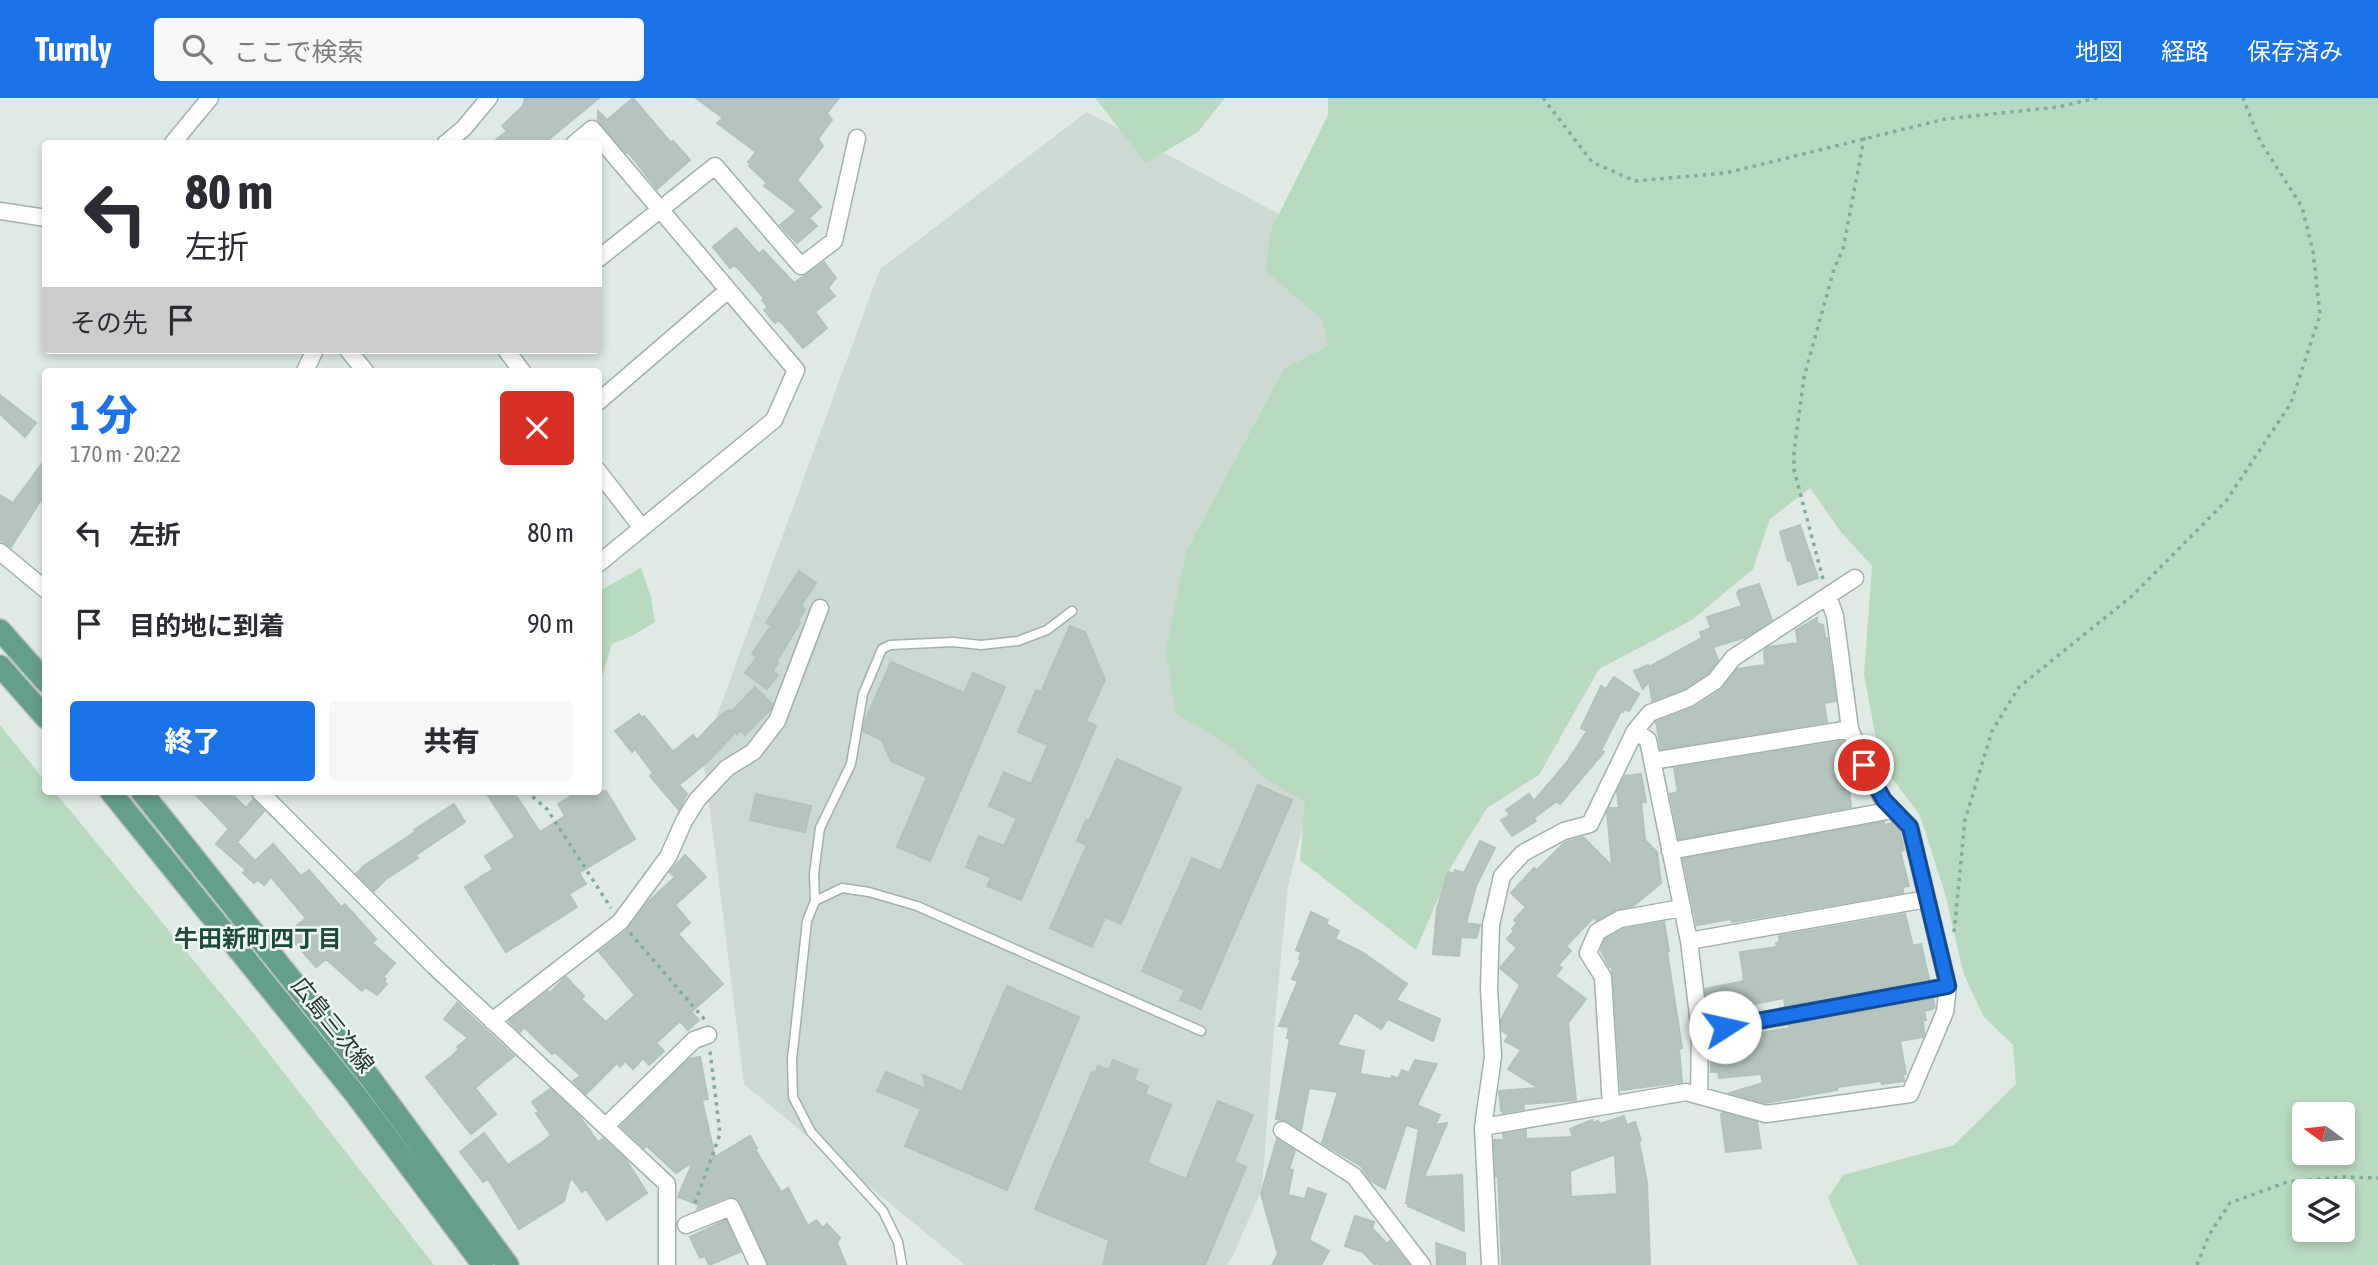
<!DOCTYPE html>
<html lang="ja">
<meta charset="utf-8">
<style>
:root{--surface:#fff;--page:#f7f7f7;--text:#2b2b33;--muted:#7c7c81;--accent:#1a73e8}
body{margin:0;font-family:"Asap Condensed","Noto Sans JP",sans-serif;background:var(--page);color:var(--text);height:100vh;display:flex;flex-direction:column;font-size:26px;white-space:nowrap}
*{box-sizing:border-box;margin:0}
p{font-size:23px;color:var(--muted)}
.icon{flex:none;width:38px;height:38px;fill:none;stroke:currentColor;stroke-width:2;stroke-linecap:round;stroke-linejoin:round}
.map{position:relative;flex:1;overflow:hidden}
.drawer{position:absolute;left:42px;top:270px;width:560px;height:427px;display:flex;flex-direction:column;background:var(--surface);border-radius:7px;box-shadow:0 4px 10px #0003}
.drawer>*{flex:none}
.hud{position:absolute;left:42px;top:42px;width:560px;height:214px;border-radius:7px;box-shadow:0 4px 10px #0003;background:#fff;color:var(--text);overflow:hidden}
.needle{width:46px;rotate:285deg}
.tools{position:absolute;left:2292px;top:1004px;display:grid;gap:14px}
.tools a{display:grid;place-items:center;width:63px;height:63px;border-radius:7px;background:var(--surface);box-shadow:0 4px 10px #0003;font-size:35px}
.pin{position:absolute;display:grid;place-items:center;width:60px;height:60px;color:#fff;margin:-30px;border:4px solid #fff;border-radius:50%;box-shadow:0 2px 7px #0007}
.me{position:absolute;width:77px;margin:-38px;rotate:80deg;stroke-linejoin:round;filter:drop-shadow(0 0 5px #0008)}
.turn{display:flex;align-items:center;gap:24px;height:147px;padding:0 28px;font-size:32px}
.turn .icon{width:91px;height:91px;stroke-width:2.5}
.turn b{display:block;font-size:49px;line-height:60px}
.then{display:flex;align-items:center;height:66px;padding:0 28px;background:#0003;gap:14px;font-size:26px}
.round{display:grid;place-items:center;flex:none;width:74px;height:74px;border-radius:7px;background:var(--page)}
.summary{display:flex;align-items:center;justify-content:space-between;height:119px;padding:0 28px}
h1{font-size:42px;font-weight:800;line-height:52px;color:var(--accent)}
.cta{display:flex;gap:14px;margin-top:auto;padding:14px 28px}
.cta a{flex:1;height:80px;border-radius:7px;background:var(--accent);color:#fff;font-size:28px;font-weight:800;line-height:80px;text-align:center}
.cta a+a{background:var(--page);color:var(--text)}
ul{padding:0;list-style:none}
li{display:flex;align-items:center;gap:21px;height:91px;padding:0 28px}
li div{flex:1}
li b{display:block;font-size:26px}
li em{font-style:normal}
header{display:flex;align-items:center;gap:42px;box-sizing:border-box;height:98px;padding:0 35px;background:var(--accent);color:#fff}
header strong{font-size:33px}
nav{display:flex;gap:38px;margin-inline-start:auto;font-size:24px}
.search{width:490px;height:63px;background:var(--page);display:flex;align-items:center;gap:18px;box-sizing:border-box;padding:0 24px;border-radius:7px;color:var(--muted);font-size:26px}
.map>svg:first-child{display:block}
.built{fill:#cdd9d3}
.green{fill:#b8dabf;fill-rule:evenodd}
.building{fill:#b5c4bd;stroke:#b2c3bb;stroke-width:2;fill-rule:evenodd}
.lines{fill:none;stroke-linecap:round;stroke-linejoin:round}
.lane-casing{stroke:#a2b1ab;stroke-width:11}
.street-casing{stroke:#a2b1ab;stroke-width:19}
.primary-casing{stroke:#bcc4c1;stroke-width:24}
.path{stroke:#81ac9b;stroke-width:3.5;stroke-dasharray:3.5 5;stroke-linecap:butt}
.lane{stroke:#fff;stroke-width:8}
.street{stroke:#fff;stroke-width:16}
.primary{stroke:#659e8b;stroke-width:21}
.route-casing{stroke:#114b97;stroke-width:18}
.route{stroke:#1a73e8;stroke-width:12}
.labels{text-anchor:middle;stroke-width:5;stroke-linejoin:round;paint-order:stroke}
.street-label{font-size:23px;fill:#213931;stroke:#eff7f2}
.neighbourhood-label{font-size:24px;font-weight:bold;fill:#1e4a3c;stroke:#eff7f2}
</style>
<header>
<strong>Turnly</strong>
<div class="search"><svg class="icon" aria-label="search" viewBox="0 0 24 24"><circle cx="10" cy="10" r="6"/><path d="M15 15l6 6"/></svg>ここで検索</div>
<nav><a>地図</a><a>経路</a><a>保存済み</a></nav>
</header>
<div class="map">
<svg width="2378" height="1167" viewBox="0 0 2378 1167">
<rect width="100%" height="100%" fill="#dfeae4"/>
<!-- built -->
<path class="built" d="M1087,14L1377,168L1315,680L1288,788L1274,931L1262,1090L1232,1160L1227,1167H965L744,986L703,656L880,171Z"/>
<!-- green -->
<path class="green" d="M1095,0H1225L1198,34L1146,65Z
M1328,0H2378V1167H1858L1828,1100L1843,1077L1954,1047L2016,986L2013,947L1984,919L1964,877L1945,796L1920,717L1881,666L1864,577L1872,468L1841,434L1810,390L1770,421L1753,471L1692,522L1599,571L1539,677L1487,710L1453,765L1416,852L1300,762L1305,704L1268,682L1226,645L1176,615L1166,553L1186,454L1284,271L1328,248L1322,221L1266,173L1270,134L1328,17ZM2305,1017H2343V1055H2305ZM2305,1094H2343V1132H2305Z
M641,470L651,499L655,524L632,538L612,546L602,578H599V493Z
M0,627L45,683L46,693H54L250,931L434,1167H0Z"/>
<!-- building -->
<path class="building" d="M525,0H599L543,46H491L507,33L502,28L523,8Z
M633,0L671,45L673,43L690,62L657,91L628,54L626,55L598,23V13L607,22Z
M696,0H839L827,15L832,22L818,41L823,48L797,82L821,109L809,120L817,128L797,145L780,127L797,113L764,88L767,85L749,68L751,66L748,64L756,54L717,25L723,20Z
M736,130L759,156L763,152L794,185L824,164L836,180L828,190L835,198L815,214L827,230L803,250L783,226L778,222L775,225L764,212L768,209L762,202L764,200L739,171L734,167L730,170L713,149Z
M0,297L36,325L25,339L0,316Z
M46,360V394L11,449L0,442V397L13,405Z
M1800,427L1818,480L1798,487L1791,463H1788L1780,434Z
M799,473L816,485L801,508L805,511L798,523L800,525L776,564L778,565L773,573L778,577L767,591L745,575L757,559L752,556L771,528L766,525Z
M1759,486L1772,522L1746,539L1713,549L1718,562L1708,575L1684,591L1652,603L1649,583L1643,591L1634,573L1648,567L1649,569L1702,540L1700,534L1711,530L1707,519L1742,508L1737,495L1739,492Z
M1817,520V525L1823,527L1825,540H1827L1836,603L1824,605L1827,624L1661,651L1656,624L1695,609L1721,592L1737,571L1765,567L1764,553L1769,549L1798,545L1796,532Z
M1070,528L1085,534L1105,582L1086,623L1096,628L1021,802L987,788L991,779L966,769L979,738L1004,748L1017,720L989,708L1004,674L1031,686L1048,647L1018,634L1036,592L1041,594Z
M891,564L964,595L973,575L1005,589L930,763L897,749L927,679L891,663L882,642L863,633L865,623Z
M1614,579L1639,596L1629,613L1625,611L1623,614L1621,613L1601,652L1604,654L1560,706L1557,703L1534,720L1536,723L1512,738L1501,722L1510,717L1506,712L1529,696L1534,703L1567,664L1587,633L1581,630L1601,588L1606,591Z
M755,589L772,606L770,612L745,637L740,632L737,636L736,634L707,664L679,687L687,696L679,712L650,678L653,675L635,651L632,654L615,633L639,616L642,620L644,618L673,654L693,637L697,642L719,619L727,613L733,612Z
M1843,643L1851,709L1679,741L1670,696L1678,694L1674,670Z
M1117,661L1181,690L1121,826L1105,819L1092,849L1050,830L1087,747L1077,743L1086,722L1089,723Z
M1641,676L1646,704H1641L1645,742L1657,754L1661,785L1633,808L1615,812L1596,823L1595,818L1566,848L1571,853L1558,867L1562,870L1555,878L1586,901L1568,925L1576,1002L1523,1006L1524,1011L1503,1015V1013H1501L1499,993L1538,990L1508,971L1521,952L1505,943L1509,937L1502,933L1501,922L1520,887L1500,870L1517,850L1507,841L1514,833L1512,831L1517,825L1514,822L1526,809L1511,795L1534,770L1537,772L1564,745L1583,739L1612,768L1607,714L1609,710H1619L1617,693L1625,678Z
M1258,687L1292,702L1201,911L1180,902L1185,892L1142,873L1192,760L1221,773Z
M192,693H229L246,710L253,702L264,713L237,744L255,763L273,746L301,778L309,772L341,809L345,806L376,841L372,845L395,865L383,879L386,881L384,884L387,886L377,897L365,889L362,893L326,861L316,869L287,836L306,820L271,779L264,787L258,782L254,785L243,775L246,772L216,746L229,731Z
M485,693H513L540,734L565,718L558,706L579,693H606L635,741L579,775L586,786L569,796L577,809L506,854L465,789L493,771L485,758L515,739Z
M756,696L811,708L805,734L750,722Z
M454,706L465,724L416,757L418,760L386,781L374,793L356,776L365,767L415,734L414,732Z
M1884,724L1885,727L1892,725L1900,733L1904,752L1900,753L1909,788L1903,789V795L1732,824L1731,821L1697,827L1683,761Z
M1480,743L1495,750L1476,788L1466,825L1480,827L1476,840L1461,839L1459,858L1433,856L1437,811L1448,774L1454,776L1455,772L1464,775Z
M685,757L706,779L675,807L690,825L678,836L723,886L691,914L699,922L688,932L680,923L656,945L664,953L649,967L643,960L633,971L625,963L620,969L617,965L586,996L573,983L581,978L555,954L552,956L524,929L520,934L509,923L548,893L550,895L566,879L584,898L581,901L606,924L635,897L599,854L627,832L648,804L675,779L670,774Z
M1311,814L1328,822L1326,826L1339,833L1335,841L1362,854L1407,886L1396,902L1440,921L1433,943L1388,921L1381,931L1355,914L1337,947L1364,953L1360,976L1391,981L1392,978L1398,981L1402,972L1409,975L1415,962L1437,966L1417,1007L1440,1017L1435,1027L1447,1025L1424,1079L1462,1077L1464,1133L1408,1108L1409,1106L1406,1105L1419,1031L1406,1027L1385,1091L1370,1082L1361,1068L1322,1045L1338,994L1309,990L1301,1032L1287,1023L1276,1021L1290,940H1287L1289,929L1279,928L1298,883L1292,881L1301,862L1299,861L1301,854L1296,852Z
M1905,816L1913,848L1921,846L1929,881L1785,908L1784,900L1734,910L1735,917L1709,922L1705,891L1744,883L1740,854L1777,849L1776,845L1780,844L1779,838Z
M1664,824L1669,853H1667L1682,950L1679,951L1682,984L1621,992L1613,878L1611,866L1609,869L1601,852L1605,841L1624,831Z
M1007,888L1079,919L1007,1092L905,1048L921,1011L877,993L886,974L926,991L923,977L962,994Z
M1933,901L1935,910L1924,913L1926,922H1923L1924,935L1923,939L1900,943L1906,976H1903L1904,983L1882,986L1881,983L1837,989V992L1765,1005L1730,995L1763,985L1761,976L1719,980L1718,974H1711L1712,942L1789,930V928Z
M457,905L514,958L475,990L496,1016L471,1036L426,979L453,957L459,951L457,949L468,940L444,921Z
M700,959L708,1001L702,1002L715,1059L750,1038L757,1050L755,1051L781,1094L788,1090L808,1128L816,1122L823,1130L827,1126L840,1140L837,1145L846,1167H768L738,1101L727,1099L697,1111L699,1107L678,1099L693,1064L676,1075L647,1048L644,1050L621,1028L689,961Z
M1113,962L1138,972L1134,982L1148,988L1145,996L1171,1007L1147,1065L1186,1081L1218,1003L1253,1017L1234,1064L1246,1069L1205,1167H1103L1109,1142L1035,1111L1092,974L1095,975L1098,968L1109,972Z
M550,991L579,1018L598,1044L603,1041L626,1062L647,1095L607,1122L586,1091L582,1094L571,1079L564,1103L519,1131L488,1081L483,1084L460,1054L484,1035L508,1067L544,1043L551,1037L536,1015L539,1014L532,1004Z
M1724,1015L1757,1024L1761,1050L1726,1054L1721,1016Z
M1624,1018L1627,1027L1635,1024L1641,1042L1639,1043L1647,1085L1650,1167H1502L1498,1078H1496L1494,1042H1504L1503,1036L1526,1032V1041L1573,1039L1570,1031L1592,1022L1593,1025L1598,1023L1600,1026ZM1615,1056L1617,1096L1571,1099L1570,1073Z
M1277,1041L1295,1053L1289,1071L1293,1072L1288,1097L1305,1101L1308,1090L1326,1096L1309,1142L1329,1153L1321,1167H1272L1278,1156L1261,1096Z
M1355,1118L1374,1124L1372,1130L1387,1146L1390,1143L1409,1167H1379L1377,1164L1375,1167L1363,1154L1345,1148Z
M726,1122L740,1154L709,1167L705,1158L700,1160L690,1139Z
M1436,1145L1465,1155V1167H1437Z"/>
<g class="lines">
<defs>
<path id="lane" d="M815,803L814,776L820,730L851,666L863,596L882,551L890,547L953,544L981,547L1018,543L1047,532L1072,513
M902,1167L898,1144L883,1113L811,1034L793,999L792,962L807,823L815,803L842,790L869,794L917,808L1201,933"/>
<path id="street" d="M172,46L210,0
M445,46L464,30L489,0
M574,46L592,31L796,272L774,322L598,466
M0,113L46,120
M598,161L715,68L801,168L834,143L857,40
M348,252L365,273
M506,252L522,273
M305,273L315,252
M598,304L727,193
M598,373L642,430
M0,454L46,492
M1635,633L1648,642L1689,843L1700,934L1699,997
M1652,663L1850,631
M259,693L434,868L667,1086V1167
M1670,753L1893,712
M1689,843L1927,801
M492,923L620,824L668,759L684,723L697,702L727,670L753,654L777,623L820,510
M1700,934L1948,888
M1611,1007L1603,879L1588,855L1597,834L1620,821L1682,810
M606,1028L694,942L708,937
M1483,1029L1686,994L1766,1016L1910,996L1945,914L1948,888L1910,729L1883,702L1864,667L1850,631L1835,518L1828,498
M1282,1032L1354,1078L1422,1167
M686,1127L731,1109L758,1167
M1490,1167L1483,1029L1493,959L1489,890L1491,827L1502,778L1523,755L1564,733L1590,726L1635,633L1650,615L1689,600L1715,583L1733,560L1855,480"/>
<path id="primary" d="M0,532L46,584
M0,568L46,620
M110,693L355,996L483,1167
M141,693L371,981L508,1167"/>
</defs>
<!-- lane casing -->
<use href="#lane" class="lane-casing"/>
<!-- street casing -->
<use href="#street" class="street-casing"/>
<!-- primary casing -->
<use href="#primary" class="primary-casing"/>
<!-- path -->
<path class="path" d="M1543,0L1592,64L1635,83L1726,75L1945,21L2058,9L2097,0
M1823,481L1794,372V354L1804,279L1834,171L1843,151L1864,41L1866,40
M526,693L547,711L611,810
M1954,834L1965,722L1992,633L2019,589L2132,498L2226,403L2291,305L2320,217L2313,153L2302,109L2260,43L2243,0
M630,835L705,922
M695,1105L720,1036L710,953
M2197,1167L2209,1137L2230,1105L2287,1084L2344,1079L2378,1080"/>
<!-- lane -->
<use href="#lane" class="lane"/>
<!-- street -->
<use href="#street" class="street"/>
<!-- primary -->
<use href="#primary" class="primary"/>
</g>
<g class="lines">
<defs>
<path id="route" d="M1725,929L1948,888L1910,729L1884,702L1864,667"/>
</defs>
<!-- route casing -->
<use href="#route" class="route-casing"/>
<!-- route -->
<use href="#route" class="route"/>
</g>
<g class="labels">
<!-- street labels -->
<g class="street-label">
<text transform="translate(333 927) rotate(51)" y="8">広島三次線</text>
</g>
<!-- neighbourhood labels -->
<g class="neighbourhood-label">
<text x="258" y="849">牛田新町四丁目</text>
</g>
</g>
</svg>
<div class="tools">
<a><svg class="needle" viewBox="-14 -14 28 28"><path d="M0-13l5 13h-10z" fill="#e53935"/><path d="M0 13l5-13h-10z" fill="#7c7c81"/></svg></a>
<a><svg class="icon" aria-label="layers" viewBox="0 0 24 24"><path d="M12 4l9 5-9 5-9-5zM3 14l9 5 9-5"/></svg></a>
</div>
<div class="pin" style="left:1864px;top:667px;background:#d93025"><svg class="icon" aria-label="arrive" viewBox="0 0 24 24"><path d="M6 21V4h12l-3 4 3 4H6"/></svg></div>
<svg class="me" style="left:1725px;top:929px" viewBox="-20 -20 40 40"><circle r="19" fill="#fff"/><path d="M0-13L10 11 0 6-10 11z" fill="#1a73e8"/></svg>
<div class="hud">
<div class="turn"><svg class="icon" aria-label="left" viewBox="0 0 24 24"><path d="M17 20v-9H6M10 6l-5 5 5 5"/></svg><div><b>80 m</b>左折</div></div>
<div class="then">その先<svg class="icon" aria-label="arrive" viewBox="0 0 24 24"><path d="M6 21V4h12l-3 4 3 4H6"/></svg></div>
</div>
<section class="drawer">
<div class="summary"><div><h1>1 分</h1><p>170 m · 20:22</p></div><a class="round" style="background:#d93025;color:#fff"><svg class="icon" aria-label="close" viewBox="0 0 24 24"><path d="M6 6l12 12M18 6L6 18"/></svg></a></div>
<ul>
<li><svg class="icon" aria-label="left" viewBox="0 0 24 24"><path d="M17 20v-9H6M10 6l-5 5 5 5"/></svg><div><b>左折</b></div><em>80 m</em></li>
<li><svg class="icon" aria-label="arrive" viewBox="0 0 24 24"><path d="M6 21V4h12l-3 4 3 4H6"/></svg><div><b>目的地に到着</b></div><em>90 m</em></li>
</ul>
<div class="cta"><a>終了</a><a>共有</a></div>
</section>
</div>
